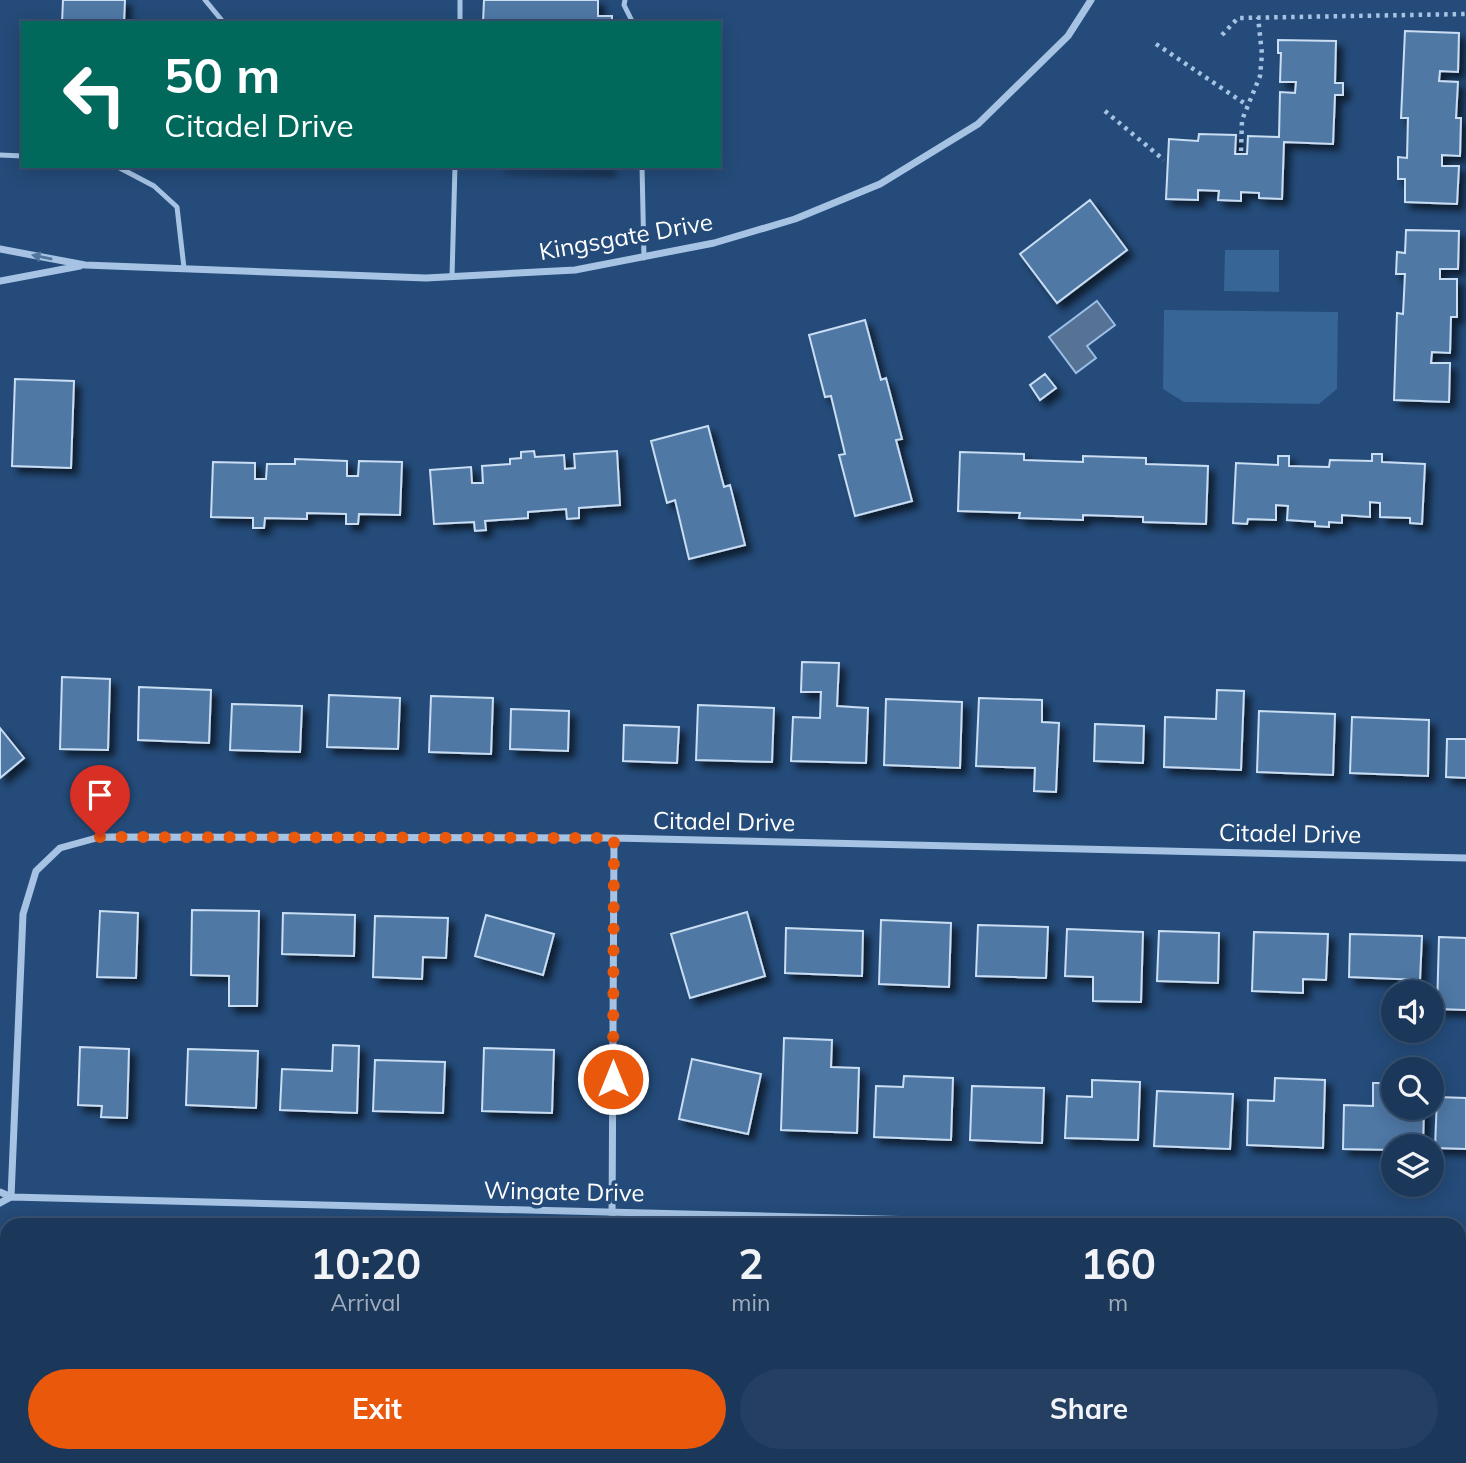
<!DOCTYPE html>
<style>
:root{--surface:#1b385b;--page:#243f61;--text:#f1f3f6;--muted:#a0acbb;--line:#395271;--accent:#ea580c}
body{margin:0;font-family:Mulish,sans-serif;background:var(--page);color:var(--text);height:100vh;display:flex;flex-direction:column;font-size:26px;white-space:nowrap}
*{box-sizing:border-box;margin:0}
p{font-size:23px;color:var(--muted)}
.icon{flex:none;width:38px;height:38px;fill:none;stroke:currentColor;stroke-width:2;stroke-linecap:round;stroke-linejoin:round}
.map{position:relative;flex:1;overflow:hidden}
.drawer{position:absolute;left:0px;top:1218px;width:1466px;height:245px;display:flex;flex-direction:column;background:var(--surface);border-radius:21px 21px 0 0;box-shadow:0 4px 18px #0003,0 0 0 2px var(--line)}
.drawer>*{flex:none}
.guide{position:absolute;left:21px;top:21px;width:700px;height:147px;border-radius:0px;box-shadow:0 4px 18px #0003,0 0 0 2px var(--line);background:#00695c;color:#fff;overflow:hidden}
.controls{position:absolute;left:1381px;top:980px;display:grid;gap:14px}
.controls a{display:grid;place-items:center;width:63px;height:63px;border-radius:50%;background:var(--surface);box-shadow:0 4px 18px #0003,0 0 0 2px var(--line);font-size:35px}
.pin{position:absolute;display:grid;place-items:center;width:60px;height:60px;color:#fff;margin:-72px -30px;border-radius:50% 50% 50% 0;rotate:-45deg;box-shadow:0 0 7px #0007}
.pin .icon{rotate:45deg}
.me{position:absolute;width:77px;margin:-38px;rotate:0deg;stroke-linejoin:round;filter:drop-shadow(0 0 5px #0008)}
.turn{display:flex;align-items:center;gap:24px;height:147px;padding:0 28px;font-size:32px}
.turn .icon{width:91px;height:91px;stroke-width:2.5}
.turn b{display:block;font-size:49px;line-height:60px}
.eta{display:flex;justify-content:space-evenly;align-items:center;height:119px;text-align:center}
.eta b{font-size:42px;font-weight:700;line-height:49px}
.cta{display:flex;gap:14px;margin-top:auto;padding:14px 28px}
.cta a{flex:1;height:80px;border-radius:42px;background:var(--accent);color:#fff;font-size:28px;font-weight:700;line-height:80px;text-align:center}
.cta a+a{background:var(--page);color:var(--text)}
.map>svg:first-child{display:block}
.green{fill:#376596}
.water{fill:#567294;stroke:#9abee5;stroke-width:2}
.building{fill:#5078a5;stroke:#c9ddf3;stroke-width:2;filter:url(#shadow)}
.lines{fill:none;stroke-linecap:round;stroke-linejoin:round}
.path{stroke:#a6c3e4;stroke-width:4.5;stroke-dasharray:3.5 5;stroke-linecap:butt}
.lane{stroke:#a6c3e4;stroke-width:5}
.street{stroke:#a6c3e4;stroke-width:7}
.oneway{fill:#52759e}
.route{stroke:#ea580c;stroke-width:12;stroke-dasharray:0 21.6}
.labels{text-anchor:middle;stroke-width:7;stroke-linejoin:round;paint-order:stroke}
.street-label{font-size:24px;fill:#fff;stroke:#244b79}
</style>
<div class="map">
<svg width="1466" height="1463" viewBox="0 0 1466 1463">
<defs>
<filter id="shadow"><feDropShadow dx="6" dy="6" stdDeviation="3.5" flood-color="#0009"/></filter>
</defs>
<rect width="100%" height="100%" fill="#244b79"/>
<!-- green -->
<path class="green" d="M1225,250H1279V292L1224,291Z
M1164,310L1338,312L1337,389L1319,404L1184,402L1163,389Z"/>
<!-- water -->
<path class="water" d="M1097,301L1115,325L1087,346L1096,358L1076,373L1049,337Z"/>
<!-- building -->
<path class="building" d="M63,0H125L124,23H62Z
M484,0H598V16H612V23H483Z
M1405,31L1459,33L1458,72L1440,71L1439,81L1458,82L1456,118H1461L1460,156L1442,155V166H1459L1457,204L1405,202V179H1398V157L1407,158L1408,118H1401Z
M1278,40L1336,41L1335,83H1343V95H1335L1333,144L1284,142L1282,199L1259,198V193L1241,192V201L1218,200L1219,191L1198,190V200L1166,199L1169,139L1198,141L1199,134L1236,135L1235,154H1247L1248,136L1279,137L1280,92L1295,93L1296,82H1280L1281,53H1278Z
M498,166H609V169Z
M1090,200L1127,250L1057,303L1020,254Z
M1406,230L1459,231L1458,269H1440V279H1457V317H1451L1450,353L1432,352L1431,363H1450L1449,402L1394,400L1397,313L1403,314L1405,274H1396L1397,252L1405,253Z
M865,320L881,380L886,378L902,439L896,440L912,501L855,516L839,455L845,454L831,396L825,397L809,335Z
M1045,374L1056,388L1040,400L1030,385Z
M15,379L74,381L71,468L12,466Z
M708,426L724,487L730,485L745,545L689,559L675,500L667,503L651,441Z
M534,451L535,457L564,455L565,469L575,468L574,454L617,451L620,505L579,508V518L567,519L566,509L528,512V518L485,521L486,530L475,531L474,522L434,524L430,470L471,467L472,483H483L482,466L510,464V459L521,458V452Z
M960,452L1024,454V460L1083,462V456L1146,458V464L1208,466L1206,524L1143,522V517L1083,515V520L1019,518L1020,513L958,511Z
M1372,454H1382V462L1425,464L1422,524L1410,523V518L1380,517V503L1370,502V517L1342,515V523L1329,522V527L1315,526V522L1287,520L1288,506L1276,505V520L1248,519L1247,524L1233,523L1236,463L1278,465V456H1289V466L1329,467L1330,460L1372,461Z
M295,459L347,461V476H358L359,461L402,462L400,515L359,514L358,524H346V514L307,513V519L265,518L264,528H253V518L211,517L213,462L255,463V479H266L267,464H295Z
M802,662L839,663L837,706L868,708L866,763L791,761L793,717L820,718L821,692H801Z
M62,677L110,679L108,750L60,749Z
M139,687L211,690L209,743L138,740Z
M1217,690L1244,691L1241,770L1164,767L1165,717L1216,719Z
M329,695L400,698L398,749L327,747Z
M431,696L493,698L491,754L429,752Z
M979,698L1042,700V722L1059,723L1056,792L1034,791L1035,768L976,766Z
M886,699L962,702L960,768L884,765Z
M232,704L302,706L300,752L230,750Z
M698,705L774,708L772,762L696,760Z
M511,709L569,711L568,751L510,749Z
M1259,711L1335,714L1333,775L1257,772Z
M1352,717L1429,720L1428,776L1350,773Z
M1095,724L1144,726L1143,763L1094,761Z
M624,725L679,727L677,763L623,761Z
M0,728L24,758L0,778Z
M1447,739H1466V778L1446,777Z
M192,910L259,911L257,1006H229V976L191,975Z
M100,911L138,913L136,978L97,977Z
M747,912L765,976L690,998L671,934Z
M283,913L355,915L354,956L282,954Z
M486,915L554,934L543,975L475,956Z
M375,916L448,918L446,958L423,957L422,979L373,977Z
M881,920L951,923L949,987L879,984Z
M978,925L1048,927L1046,978L976,976Z
M786,928L863,931L862,976L785,973Z
M1067,929L1143,932L1141,1002L1093,1001V977L1065,976Z
M1159,931L1219,933L1218,983L1157,981Z
M1254,932L1328,934L1326,980L1303,979V993L1252,991Z
M1350,934L1422,936L1420,980L1349,977Z
M1439,937L1466,938V1010L1437,1009Z
M784,1038L832,1040L831,1067L859,1068L857,1133L781,1130Z
M333,1045L359,1046L357,1113L280,1110L282,1069L332,1071Z
M80,1047L129,1049L127,1118L101,1117L102,1106L78,1105Z
M484,1048L554,1050L552,1113L482,1111Z
M188,1049L258,1051L256,1108L186,1105Z
M692,1059L761,1074L748,1134L679,1119Z
M375,1060L445,1062L443,1113L373,1111Z
M904,1076L953,1078L951,1140L874,1137L876,1086L903,1087Z
M1275,1078L1325,1080L1323,1148L1247,1145L1248,1100L1274,1101Z
M1092,1080L1140,1082L1138,1140L1065,1138L1067,1096L1092,1097Z
M1373,1083H1393V1108H1424L1423,1146H1393V1150L1343,1149L1344,1105L1373,1106Z
M972,1086L1044,1088L1042,1143L970,1140Z
M1157,1091L1233,1094L1230,1149L1154,1146Z
M1437,1097L1466,1098V1149L1435,1148Z
M0,1293H7V1334L0,1333Z
M1460,1316H1466V1387L1460,1386Z"/>
<g class="lines">
<!-- path -->
<path class="path" d="M1222,35L1238,18L1466,14
M1156,44L1247,105
M1105,111L1164,160
M1241,151L1242,120L1260,76L1262,54L1258,17"/>
<!-- lane -->
<path class="lane" d="M205,0L224,23
M625,0L624,5L633,23
M460,23V0
M0,155L23,156
M116,166L154,186L177,207L184,268
M642,166L644,258
M452,277L455,166"/>
<!-- street -->
<path class="street" d="M0,249L85,265L426,278L575,270L714,243L795,219L880,184L978,124L1068,36L1091,0
M0,281L80,266
M0,1192L11,1197L1115,1225
M11,1197L23,914L36,871L60,848L100,837L614,838L1466,858
M0,1203L11,1197
M612,1225L614,838
M1460,1234H1466"/>
</g>
<!-- one-way arrows -->
<defs><path id="oneway-solid" d="M-6-.8H1V-3.2L6.5 0L1 3.2V.8H-6Z" transform="scale(1.75)"/></defs>
<use class="oneway" href="#oneway-solid" transform="translate(42 257) rotate(-169)"/>
<g class="lines">
<!-- route -->
<path class="route" d="M100,837L614,838L613,1079"/>
</g>
<g class="labels">
<!-- street labels -->
<g class="street-label">
<text transform="translate(626 237) rotate(-10)" y="8">Kingsgate Drive</text>
<text transform="translate(724 822) rotate(1)" y="8">Citadel Drive</text>
<text transform="translate(1290 834) rotate(1)" y="8">Citadel Drive</text>
<text transform="translate(564 1192) rotate(1)" y="8">Wingate Drive</text>
</g>
</g>
</svg>
<div class="controls">
<a><svg class="icon" aria-label="sound" viewBox="0 0 24 24"><path d="M4 9h4l5-4v14l-5-4H4zM17 9q2 3 0 6"/></svg></a>
<a><svg class="icon" aria-label="search" viewBox="0 0 24 24"><circle cx="10" cy="10" r="6"/><path d="M15 15l6 6"/></svg></a>
<a><svg class="icon" aria-label="layers" viewBox="0 0 24 24"><path d="M12 4l9 5-9 5-9-5zM3 14l9 5 9-5"/></svg></a>
</div>
<div class="pin" style="left:100px;top:837px;background:#d93025"><svg class="icon" aria-label="arrive" viewBox="0 0 24 24"><path d="M6 21V4h12l-3 4 3 4H6"/></svg></div>
<svg class="me" style="left:613px;top:1079px" viewBox="-20 -20 40 40"><circle r="17" fill="#ea580c" stroke="#fff" stroke-width="3"/><path d="M0-11L8 9 0 5-8 9z" fill="#fff"/></svg>
<div class="guide">
<div class="turn"><svg class="icon" aria-label="left" viewBox="0 0 24 24"><path d="M17 20v-9H6M10 6l-5 5 5 5"/></svg><div><b>50 m</b>Citadel Drive</div></div>
</div>
<section class="drawer">
<div class="eta">
<div><b>10:20</b><p>Arrival</p></div>
<div><b>2</b><p>min</p></div>
<div><b>160</b><p>m</p></div>
</div>
<div class="cta"><a>Exit</a><a>Share</a></div>
</section>
</div>
